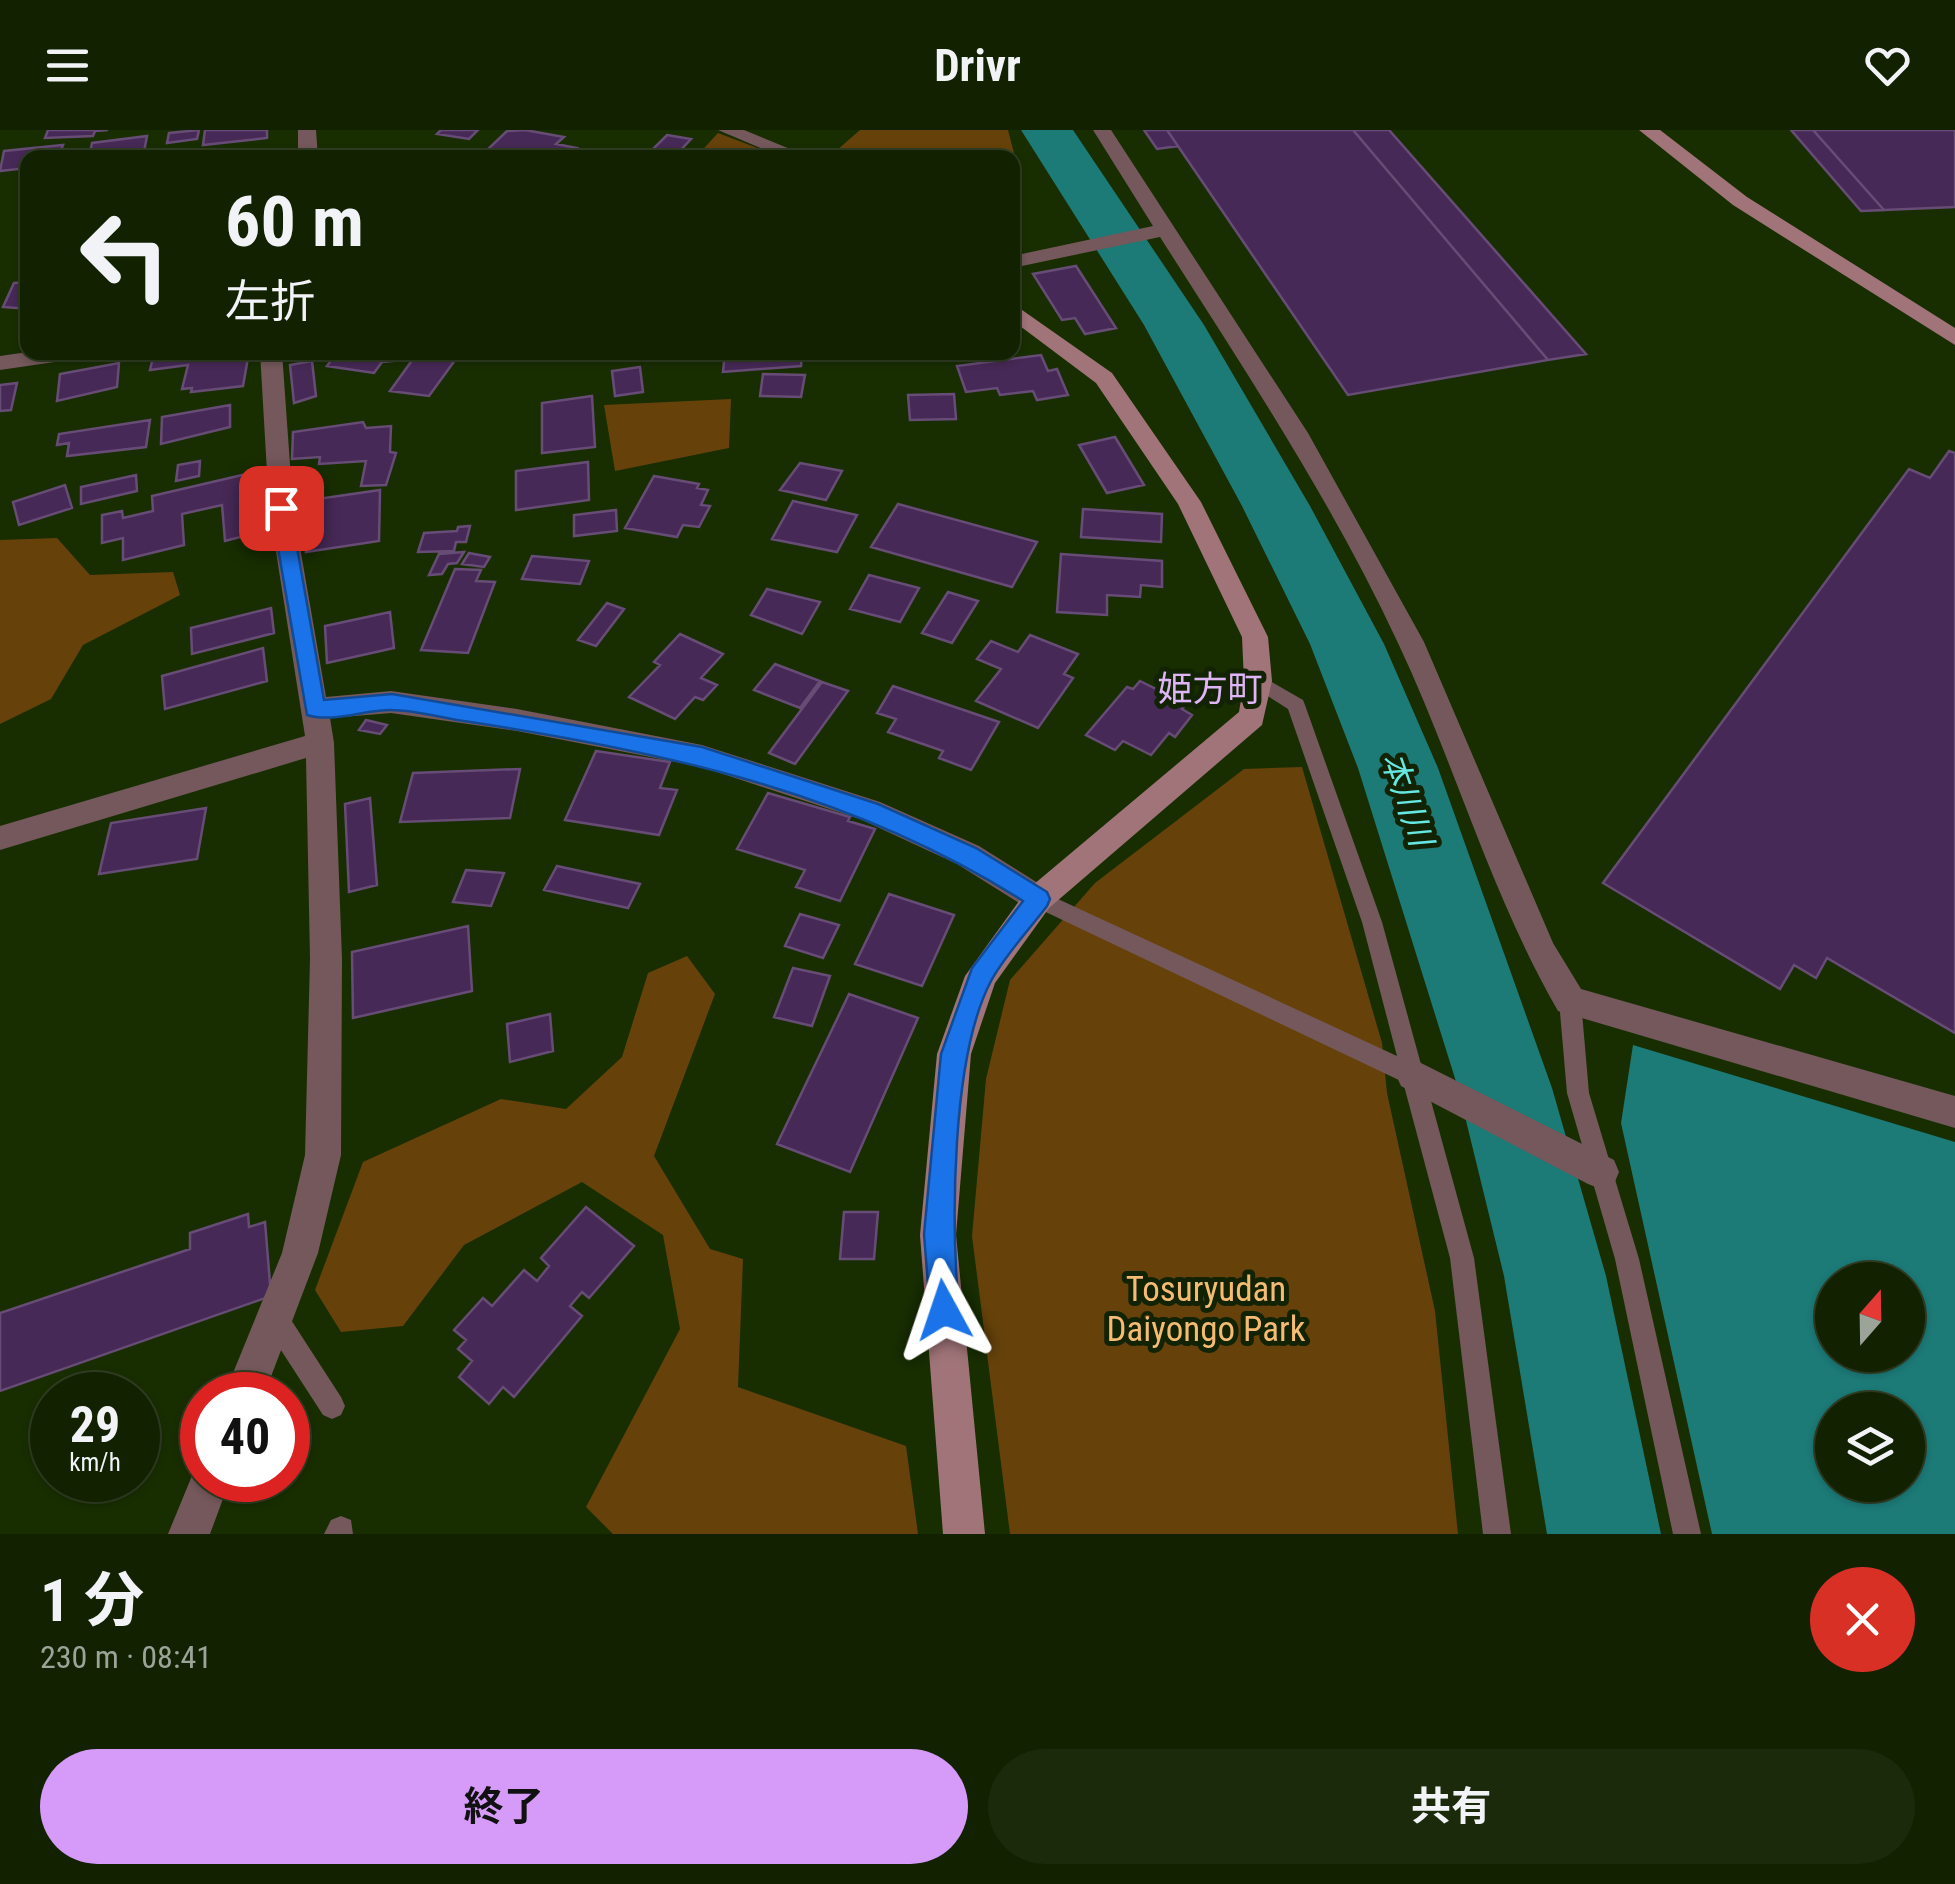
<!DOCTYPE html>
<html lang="ja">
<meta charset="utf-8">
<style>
:root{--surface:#122201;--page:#1b2a0b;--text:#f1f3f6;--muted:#9ca499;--line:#313f23;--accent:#d69bf9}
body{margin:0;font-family:"Roboto Condensed","Noto Sans JP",sans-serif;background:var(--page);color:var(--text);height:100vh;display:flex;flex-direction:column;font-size:38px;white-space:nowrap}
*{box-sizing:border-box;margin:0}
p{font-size:32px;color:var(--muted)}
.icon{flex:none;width:55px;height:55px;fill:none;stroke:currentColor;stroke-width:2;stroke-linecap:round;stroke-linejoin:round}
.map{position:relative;height:1404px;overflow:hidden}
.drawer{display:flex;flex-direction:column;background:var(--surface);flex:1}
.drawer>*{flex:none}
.guide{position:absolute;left:20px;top:20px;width:1000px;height:210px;border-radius:20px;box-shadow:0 2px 8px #0004,0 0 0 2px var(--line);background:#122201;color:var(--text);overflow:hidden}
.needle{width:65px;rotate:20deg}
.fabs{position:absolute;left:1815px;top:1132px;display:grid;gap:20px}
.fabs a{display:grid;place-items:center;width:110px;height:110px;border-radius:50%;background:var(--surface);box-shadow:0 2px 8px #0004,0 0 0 2px var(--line);font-size:50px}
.speed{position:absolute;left:30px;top:1242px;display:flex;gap:20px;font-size:50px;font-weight:700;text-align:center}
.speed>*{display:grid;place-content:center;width:130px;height:130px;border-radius:50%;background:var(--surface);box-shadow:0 2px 8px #0004,0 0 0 2px var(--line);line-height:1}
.speed small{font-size:25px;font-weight:400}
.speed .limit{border:15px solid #d22;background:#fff;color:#111}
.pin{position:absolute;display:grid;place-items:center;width:85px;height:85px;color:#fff;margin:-42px;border-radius:20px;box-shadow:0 5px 15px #0006}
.me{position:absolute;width:110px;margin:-55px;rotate:355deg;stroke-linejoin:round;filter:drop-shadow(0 0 8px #0008)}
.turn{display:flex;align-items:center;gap:35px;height:210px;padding:0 40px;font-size:45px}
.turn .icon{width:130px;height:130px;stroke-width:2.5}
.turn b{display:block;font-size:70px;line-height:85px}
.round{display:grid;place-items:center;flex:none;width:105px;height:105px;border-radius:52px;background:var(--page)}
.overview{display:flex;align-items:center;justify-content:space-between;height:170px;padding:0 40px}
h1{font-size:60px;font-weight:700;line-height:75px}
.button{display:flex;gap:20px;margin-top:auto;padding:20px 40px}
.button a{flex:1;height:115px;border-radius:60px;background:var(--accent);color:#111;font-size:40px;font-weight:700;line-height:115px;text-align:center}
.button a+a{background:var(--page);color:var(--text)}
header{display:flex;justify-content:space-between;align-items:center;height:130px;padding:0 40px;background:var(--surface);font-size:45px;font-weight:700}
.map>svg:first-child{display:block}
.green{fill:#66420a}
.water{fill:#1c7a77;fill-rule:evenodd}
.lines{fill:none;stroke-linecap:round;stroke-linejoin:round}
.river{fill:#1c7a77;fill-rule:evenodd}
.building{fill:#462956;stroke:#674c76;stroke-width:2.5}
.lane{fill:#74585b;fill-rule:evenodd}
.street{fill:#74585b;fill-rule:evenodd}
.secondary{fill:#a07478;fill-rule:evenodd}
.route{fill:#1a73e8;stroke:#114b97;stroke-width:2.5}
.labels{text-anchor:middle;stroke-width:10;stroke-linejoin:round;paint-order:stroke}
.water-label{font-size:32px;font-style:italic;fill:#67e7e2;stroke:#122303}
.quarter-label{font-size:35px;fill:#deb5f7;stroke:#122303}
.near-park-label{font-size:35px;fill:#f4bb71;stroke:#122303}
</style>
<header><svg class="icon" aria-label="menu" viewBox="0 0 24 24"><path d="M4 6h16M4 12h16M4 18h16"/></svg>Drivr<svg class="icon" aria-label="heart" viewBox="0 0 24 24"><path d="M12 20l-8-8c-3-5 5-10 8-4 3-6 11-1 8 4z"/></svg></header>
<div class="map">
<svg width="1955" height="1404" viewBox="0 0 1955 1404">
<rect width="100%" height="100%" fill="#182e01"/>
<!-- green -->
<path class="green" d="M860,0H1008L1022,54L1013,55L1012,28L829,27Z
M718,3L781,27H696Z
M731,269L729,318L615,341L604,275Z
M57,408L90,445L173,442L180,465L83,515L51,569L0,594V410Z
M1302,637L1382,913L1387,963L1435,1181L1458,1404H1010L972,1106L986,949L1010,850L1095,753L1244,639Z
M687,826L715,864L654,1026L710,1119L743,1129L738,1257L906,1316L918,1404H613L586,1377L680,1199L663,1105L582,1052L464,1115L403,1196L341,1202L315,1160L363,1032L501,969L566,979L622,927L648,843Z"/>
<!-- water -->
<path class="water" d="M1633,915L1955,1012V1404H1712L1621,993ZM1832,1150H1908V1225H1832ZM1833,1280H1908V1355H1832Z"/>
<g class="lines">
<!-- river -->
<path class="river" d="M1021,0H1073L1204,195L1310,376L1384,514L1438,638L1552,958L1606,1146L1661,1404H1547L1504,1146L1458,958L1358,638L1310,514L1242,376L1144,195Z"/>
</g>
<!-- building -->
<path class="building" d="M48,0H108L95,1L93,6L45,8Z
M199,0L197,9L167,13L169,3Z
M205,0H267V8L203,15Z
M441,0H478L469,9L437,4Z
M525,0L564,7L556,14L577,18L568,28H523L486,21L507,1Z
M1144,0H1167L1178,16L1157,19Z
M1167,0H1353L1548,230L1348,265Z
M1353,0H1389L1586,224L1548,230Z
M1791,0H1813L1884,80L1861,81Z
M1813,0H1955V77L1884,80Z
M667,5L691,9L675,26L650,22Z
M147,6L144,22L89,28L92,13Z
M63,15L58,28H28V38L0,41L4,21Z
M1076,136L1116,198L1085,204L1075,188L1062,190L1033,144Z
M28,152V179L3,177L14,153Z
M249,222L243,256L191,262L192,258L182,259L188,235L150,240L154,223Z
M337,222H461L429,266L390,261L413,229L382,232L374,243L327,236Z
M725,222H802L801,236L723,242Z
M1041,225L1048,241L1057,239L1068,265L1037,270L1033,261L1000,265L997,258L966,262L957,236Z
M312,231L316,266L294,273L290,235Z
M119,233L117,257L57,271L60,244Z
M640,237L643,262L615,266L612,241Z
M763,244L805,245L801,267L760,266Z
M17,253L11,280L0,281V255Z
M954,264L956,289L910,290L908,265Z
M592,266L595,317L542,323V273Z
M230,275V297L161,314L162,287Z
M150,290L146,317L67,326L69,313L57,315L59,304Z
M363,292L366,298L391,296L390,322L396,323L386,355L361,356L366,331L319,334L320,327L292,329L293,302Z
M1115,307L1144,355L1107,363L1079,315Z
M1949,321L1955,323V903L1827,828L1816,848L1794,835L1780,859L1603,753L1909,339L1930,348Z
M200,331L199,346L176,351L178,335Z
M588,332L589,370L516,380V341Z
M800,333L842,341L826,370L780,360Z
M255,342L264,401L225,411L222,375L182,384L184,415L123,430V408L102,413V385L122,381L123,388L153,381L152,366Z
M136,345L137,361L81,374V357Z
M654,346L699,354L697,358L708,360L701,375L710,376L699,397L683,395L677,407L625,398Z
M65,355L72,378L19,395L13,372Z
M380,360L379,411L306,422L310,370Z
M793,371L857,385L837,422L772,409Z
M898,374L1037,412L1012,457L871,417Z
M1083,379L1162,384L1161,412L1081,407Z
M616,380L617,401L574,406V385Z
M470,396L466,412H456L454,421L418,422L424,403L457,401L458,397Z
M464,422L457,433L448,434L442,444L429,445L439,424Z
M469,423L490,427L484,437L462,434Z
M1061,424L1162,431V457L1141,455L1140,467L1107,465V485L1057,482Z
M532,426L589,431L580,454L522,449Z
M455,439L481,440L476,451L495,452L468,523L421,520Z
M869,445L919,458L900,492L850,479Z
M767,459L820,472L802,504L751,485Z
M948,462L978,471L952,513L922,503Z
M607,473L624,479L596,516L578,510Z
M271,478L274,503L192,524L191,498Z
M390,482L394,518L327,533L325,496Z
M680,504L723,524L701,548L717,555L703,570L695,567L675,589L629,567L660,535L654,532Z
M1030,505L1078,524L1064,544L1073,548L1038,598L976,571L1001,539L977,529L991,511L1018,522Z
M263,518L267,551L165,579L162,546Z
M775,534L820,551L800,578L754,560Z
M1140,551L1186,574L1182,579L1192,585L1175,607L1169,603L1151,625L1123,611L1115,620L1086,605L1127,557L1133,559Z
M822,552L848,561L795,634L769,623Z
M893,556L999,592L971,640L939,628L943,621L888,602L896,589L877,583Z
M366,590L387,595L380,604L359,600Z
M596,621L670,632L660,658L677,660L659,705L565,690Z
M520,639L510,688L400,692L413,643Z
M768,663L850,687L848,691L875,699L840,771L796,757L805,740L737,719Z
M370,668L377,755L349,762L345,674Z
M206,678L197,729L99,744L111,693Z
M557,736L640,754L628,778L544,760Z
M466,740L504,743L491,776L453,772Z
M889,764L954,785L922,856L855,834Z
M800,784L839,795L823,828L785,816Z
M468,796L472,861L353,888L352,822Z
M793,838L830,846L812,896L774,887Z
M849,864L918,888L850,1042L777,1014Z
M550,884L553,921L510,932L507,894Z
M586,1077L634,1116L589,1168L582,1162L570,1176L582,1186L514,1267L503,1257L489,1274L459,1247L472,1231L458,1219L466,1210L454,1200L483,1168L492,1176L524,1140L537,1151L549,1136L541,1128Z
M844,1082H878L874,1129H840Z
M248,1084L249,1097L265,1092L271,1166L0,1261V1183L190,1119V1103Z"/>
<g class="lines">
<!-- lane -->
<path class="lane" d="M1258,544L1303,570L1305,575L1382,792L1474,1128L1511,1404H1483L1450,1128L1403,952L1031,775L1028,769L1031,763L1038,760L1045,763L1397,926L1362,792L1288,579L1252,556L1249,551L1252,546Z
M1570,861L1578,864L1581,871L1589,963L1639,1129L1701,1404H1673L1615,1129L1567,963L1559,871L1562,864Z
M275,1175L284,1179L341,1267L345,1276L341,1285L332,1289L323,1285L266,1197L262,1188L266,1179Z
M341,1386L351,1390L353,1404H324L331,1390Z"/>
<!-- street -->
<path class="street" d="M298,0H316L318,28H298Z
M718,0H744L812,28H784Z
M1093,0H1111L1308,303L1424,512L1553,813L1581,859L1955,966V998L1558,881C1491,765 1455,634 1398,513C1332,371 1244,239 1160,107L1012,138V126L1153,96Z
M28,222H86L75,229L0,240V226Z
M260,222H282L293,377L326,567L391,561L517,579L702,615L880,672L979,716L1049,760L1054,769L1049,778L1038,782L1027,778L957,734L860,689L702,637L517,601L391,583L330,588L334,613L342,829L341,1025L318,1123L264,1265H224L282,1123L305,1025L310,829L306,628L0,720V696L305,606L269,377Z
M1413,929L1614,1030L1619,1042L1614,1054L1601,1059L1588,1054L1401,956L1396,945L1401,934Z
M202,1333V1350H230L210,1404H168L196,1336Z"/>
<!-- secondary -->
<path class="secondary" d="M1639,0H1660L1747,67L1955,198V215L1733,75Z
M1012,173L1112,243L1201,372L1268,507L1272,551L1262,595L1049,778L995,853L971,924L956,1105L985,1404H943L920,1105L937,924L965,846L1027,760L1239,582L1244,551L1242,507L1178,374L1096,253L1012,190Z"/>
</g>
<!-- route -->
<path class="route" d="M281,371L290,378L324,570L392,564L702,617L878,674L976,718L1047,762L1050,769L1047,776C1029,800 1005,825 991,851C951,927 951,1094 959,1180L955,1190L944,1194L934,1190L930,1180L924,1104L941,924L972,838L1023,771C850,661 658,620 457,590C436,586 412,580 390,580C364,580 332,593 307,585L271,378Z"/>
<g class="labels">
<!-- water labels -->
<g class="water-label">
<text transform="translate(1407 669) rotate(71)" y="11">本川川</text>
</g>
<!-- quarter labels -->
<g class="quarter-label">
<text x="1210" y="571">姫方町</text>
</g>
<!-- near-park labels -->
<g class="near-park-label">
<text x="1206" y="1171">Tosuryudan<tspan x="1206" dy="40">Daiyongo Park</tspan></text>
</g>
</g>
</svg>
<div class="fabs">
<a><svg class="needle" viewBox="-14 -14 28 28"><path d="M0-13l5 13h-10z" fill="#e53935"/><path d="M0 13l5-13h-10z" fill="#9ca499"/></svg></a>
<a><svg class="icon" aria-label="layers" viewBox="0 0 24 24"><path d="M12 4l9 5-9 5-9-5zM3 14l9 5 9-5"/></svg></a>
</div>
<div class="speed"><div>29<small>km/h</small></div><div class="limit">40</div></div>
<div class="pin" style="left:281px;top:378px;background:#d93025"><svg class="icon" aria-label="arrive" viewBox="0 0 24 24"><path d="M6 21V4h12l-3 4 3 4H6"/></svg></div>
<svg class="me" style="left:944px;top:1180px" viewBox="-20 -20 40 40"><path d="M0-17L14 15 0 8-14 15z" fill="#1a73e8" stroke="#fff" stroke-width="4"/></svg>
<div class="guide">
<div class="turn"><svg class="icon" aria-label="left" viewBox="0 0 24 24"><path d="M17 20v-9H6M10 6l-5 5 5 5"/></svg><div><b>60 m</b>左折</div></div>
</div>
</div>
<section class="drawer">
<div class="overview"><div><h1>1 分</h1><p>230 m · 08:41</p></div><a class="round" style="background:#d93025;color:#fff"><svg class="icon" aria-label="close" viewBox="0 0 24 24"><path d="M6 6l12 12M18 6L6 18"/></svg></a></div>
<div class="button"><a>終了</a><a>共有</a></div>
</section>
